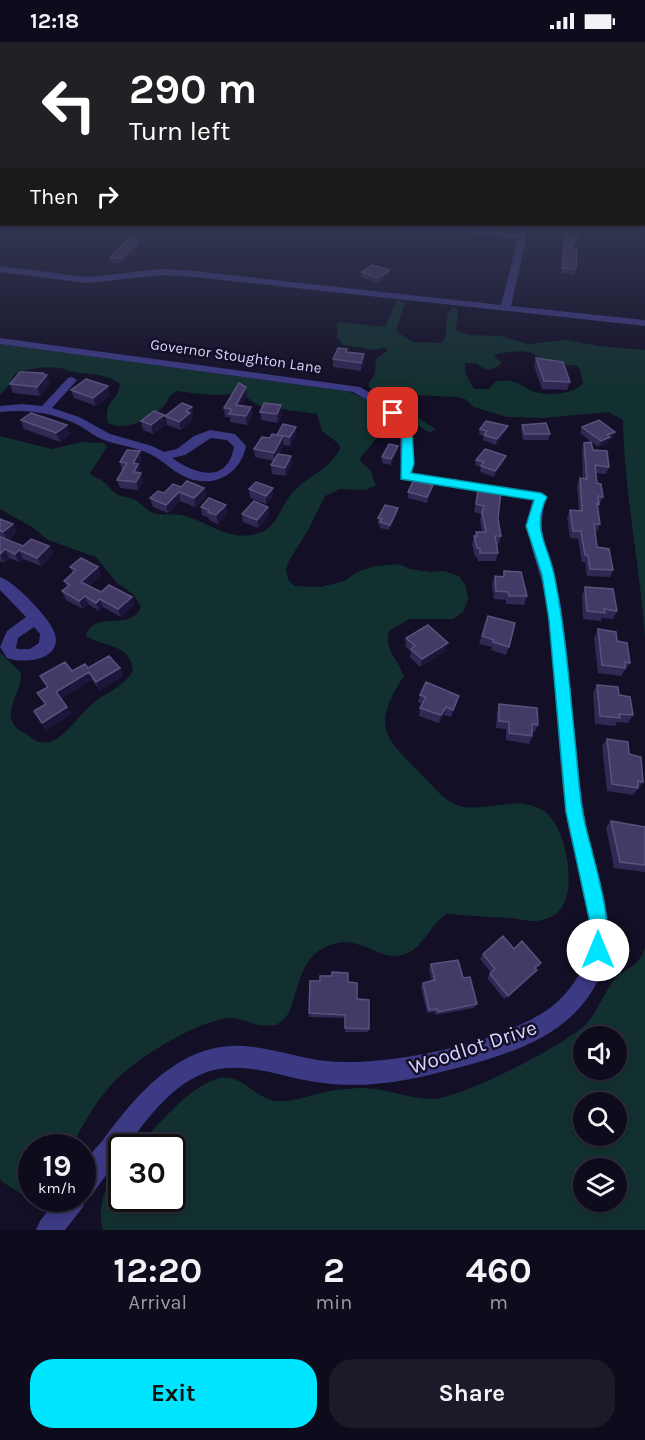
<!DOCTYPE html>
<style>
:root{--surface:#0e0b1c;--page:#1c1929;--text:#f1f3f6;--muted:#9b9ba3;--line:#2e2b3b;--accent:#00e5ff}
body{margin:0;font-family:Karla,sans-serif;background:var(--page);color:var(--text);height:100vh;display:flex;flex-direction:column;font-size:22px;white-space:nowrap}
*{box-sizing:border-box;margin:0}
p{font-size:20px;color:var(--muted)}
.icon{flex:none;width:33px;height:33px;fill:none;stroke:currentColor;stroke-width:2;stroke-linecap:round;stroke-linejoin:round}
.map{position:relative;height:1188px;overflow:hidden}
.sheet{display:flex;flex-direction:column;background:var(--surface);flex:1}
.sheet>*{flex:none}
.hud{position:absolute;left:0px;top:0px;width:645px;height:183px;box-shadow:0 3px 9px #0003,0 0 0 2px var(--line);background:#202124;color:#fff;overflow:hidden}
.tools{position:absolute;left:573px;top:984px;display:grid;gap:12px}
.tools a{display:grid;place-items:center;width:54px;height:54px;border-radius:50%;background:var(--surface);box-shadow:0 3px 9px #0003,0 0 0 2px var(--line);font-size:30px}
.speed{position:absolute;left:18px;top:1092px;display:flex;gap:12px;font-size:30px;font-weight:700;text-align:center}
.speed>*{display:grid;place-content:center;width:78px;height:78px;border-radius:50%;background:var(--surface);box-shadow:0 3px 9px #0003,0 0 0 2px var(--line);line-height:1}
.speed small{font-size:15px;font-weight:400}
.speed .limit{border:3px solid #111;border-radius:9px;background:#fff;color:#111}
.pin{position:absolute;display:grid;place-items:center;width:51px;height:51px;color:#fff;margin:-26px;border-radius:12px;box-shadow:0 3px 9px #0006}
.me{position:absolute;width:66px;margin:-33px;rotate:0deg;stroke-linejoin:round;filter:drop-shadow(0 0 4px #0008)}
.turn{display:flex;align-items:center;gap:21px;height:126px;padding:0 30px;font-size:27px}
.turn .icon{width:78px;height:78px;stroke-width:2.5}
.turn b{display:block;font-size:42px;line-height:51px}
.then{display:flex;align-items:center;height:57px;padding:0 30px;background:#0003;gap:12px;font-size:22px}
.eta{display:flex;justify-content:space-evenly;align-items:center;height:102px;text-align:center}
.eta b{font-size:36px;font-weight:700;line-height:42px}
.primary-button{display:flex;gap:12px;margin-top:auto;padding:12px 30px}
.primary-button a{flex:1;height:69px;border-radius:24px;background:var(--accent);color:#111;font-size:24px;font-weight:700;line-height:69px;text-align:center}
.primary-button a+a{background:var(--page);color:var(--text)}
.status{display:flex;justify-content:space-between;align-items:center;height:42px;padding:0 30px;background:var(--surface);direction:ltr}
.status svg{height:16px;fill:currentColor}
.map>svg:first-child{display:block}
.green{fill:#12302f;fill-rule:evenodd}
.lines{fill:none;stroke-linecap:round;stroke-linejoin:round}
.minor{fill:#3d3a85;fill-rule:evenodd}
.wall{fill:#312854}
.shaded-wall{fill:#1d163a}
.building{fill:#433a66;stroke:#5a527e;stroke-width:1.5}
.route{fill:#00e5ff;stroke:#0095a6;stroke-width:1.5}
.labels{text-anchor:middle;stroke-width:5;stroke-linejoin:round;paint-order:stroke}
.far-street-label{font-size:15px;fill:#d9d4ff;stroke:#130f26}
.near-street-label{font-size:21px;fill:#d9d4ff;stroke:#130f26}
</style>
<div class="status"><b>12:18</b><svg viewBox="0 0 49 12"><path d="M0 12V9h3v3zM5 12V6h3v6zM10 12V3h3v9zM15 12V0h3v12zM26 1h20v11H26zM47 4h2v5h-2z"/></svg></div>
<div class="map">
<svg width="645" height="1188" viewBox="0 0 645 1188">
<rect width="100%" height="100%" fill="#130f26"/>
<!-- green -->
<path class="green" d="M399,258L405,261L396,289L412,300L442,301C451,291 441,278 453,265L458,268L456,287L459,290L469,293L501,294L528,302L567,298L598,304L645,308V595C640,522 624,451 623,378L608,370L543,376L507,375L474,365L465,357L457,355L413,353L393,354L394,359L435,387L431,390L426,389L369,345L368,342L375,332L376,317L387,309V305L375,308L344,303L337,296L338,289L336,282L339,280L385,285L396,259ZM521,309C537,311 535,314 547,320C556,324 568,321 577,324L580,327L583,341C574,353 545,354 532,349C526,347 522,342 515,340C509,338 502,339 496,339L489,347H474L465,330V321H476C486,330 492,329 502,321L494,314L500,311Z
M0,302L347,349L364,356L390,374L392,378L377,386L376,397L361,415L360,419L370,428L376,443L366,448L340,447L325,454L308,488L289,519L286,527L288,537L294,544L321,545L344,539L357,530L375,524L399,522L410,527L431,530L444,529L459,534L466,544L468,558L463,570L453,577H409L389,589C384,608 397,616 404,634C369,687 386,696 425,736C436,747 445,760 460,764C488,771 519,751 545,770C559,781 566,806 568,823C570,846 569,872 542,878C533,881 520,877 511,876C489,875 468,874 447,872C431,881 423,905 408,911C378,925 359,884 320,908C299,922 298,949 289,970C287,975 281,979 277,983C271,983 265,984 259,983C250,981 240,976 232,976C200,976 132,1019 111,1043C95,1061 82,1083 72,1105L32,1106L31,1152H21L1,1139L0,1136V610L21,631C22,648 6,665 12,679C15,688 23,689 29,694C54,716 74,677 91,663C104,651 125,645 133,628C129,600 104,606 86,594C92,567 133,591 141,564L133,552L117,541L96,515L48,498L32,485L0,467V394L52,407L82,400L104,401L107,405L90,431C93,436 96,435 101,438C108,442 111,449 118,453C124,455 130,455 135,458C142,462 146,468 154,471C162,474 172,471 181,473C209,479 228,501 259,491C278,485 281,462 293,450C308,434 330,427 340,407L339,402L322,389L317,372L259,364L242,352L209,353L176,349L169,355C166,370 136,384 122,384C117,385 112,382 108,381C102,361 119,358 120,342C106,331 91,333 74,330C69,330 65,326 60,326C47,324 26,326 14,333L9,343L0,353Z
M645,905V1188H103C96,1163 106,1143 121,1124L122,1156H172V1106L137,1105C159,1083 185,1048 216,1037C241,1029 254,1057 277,1059C298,1060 315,1051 335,1048C343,1047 351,1047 358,1046C383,1045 406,1056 430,1057C457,1059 570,1001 588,980C599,967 604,950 615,937C627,924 639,926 645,905ZM584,994H616V1028H584ZM584,1060H616V1094H584ZM584,1126H616V1160H584Z"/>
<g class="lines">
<!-- minor -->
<path class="minor" d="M360,182H393L518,191L519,182H527V194L511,264L645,278V284L194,235L162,233L87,241L0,230V224L87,235L162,227L194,229L501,263L518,196L364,184Z
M0,296L360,345L386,360L412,385L414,422L412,431L545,452L547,455C532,495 555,526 561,565C571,634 574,703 584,771C590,810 606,848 609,888C610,903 606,918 600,933C573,1000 493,1017 429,1033C392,1042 353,1046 316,1040C282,1035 248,1020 214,1028C176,1037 147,1076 126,1106H122V1111L91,1154L86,1155L83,1165L65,1188H36L40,1179L58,1156H82C82,1147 80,1132 83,1124C87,1115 97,1105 103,1098C134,1056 174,1007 231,1004C263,1002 295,1016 327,1019C385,1026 513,999 556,961C574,945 587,924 589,900C593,856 572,813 566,771C556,699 557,625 545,553C539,520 520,492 533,458L401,437L400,386L378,364L353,350L0,302Z
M72,335L77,338L52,366L79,375L110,392L152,404L164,410L177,407L194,394L210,388L235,392L246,404C242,426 223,442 200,439C180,437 168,422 152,413C137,405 120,404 104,398C95,395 88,388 80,384C55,371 28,367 0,370V364L22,362L42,364L68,336ZM211,396L227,398L234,405C227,443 195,432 172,416L185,413Z
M0,535C14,539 51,577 55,592C62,619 23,622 7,616L0,605L7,589L26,575L0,548ZM34,585L40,592L39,601L30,607H17L16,605L18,596Z"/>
</g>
<!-- wall -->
<path class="wall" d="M565,182H576L574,186L580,189L572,206L576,227L574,233L561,231Z
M138,199L139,204L122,222L112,221L110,216Z
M390,228V233L379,241L361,235V230Z
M347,307V310L364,312V321L361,329L333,325V317Z
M536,316L570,340L567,348L542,347L534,324Z
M43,331L50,341L40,354L13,351L10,342Z
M71,348L110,353L96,364L74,356Z
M247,353L241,363L251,365L252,373L247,383L230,380V375H225L224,366Z
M192,365L193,373L191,375L192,379L181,388L167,383L165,374Z
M260,370L282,372L278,381L261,378Z
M21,378L67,383L70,392L60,400L24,387Z
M141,379L166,382L153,392L143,388Z
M522,383L550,392L548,398H523L521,388Z
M296,385V393L290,404L284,403L279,412L291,414L292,423L286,434L272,432L271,423L274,419L255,415L254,407L270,396Z
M582,385L613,396L609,397L608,401L598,405L580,391Z
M480,387L506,389L496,403L483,398L484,394L479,392Z
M584,401L609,425L606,432L596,431L597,441L603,455L597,467L600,482L597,490L595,489L597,505L613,528L610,535L587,534L585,520H582L578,497L570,496L567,475L570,468L579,469L577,444L580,436L583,437L582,408Z
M398,404L397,410L391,423L382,421V415Z
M140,409L142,418L139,423L143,440L138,448L120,446L117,438L122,429L120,420Z
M506,414L504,420L494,435L480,430L481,425L475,423L476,418Z
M433,443L432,448L427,461L408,456V450Z
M181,445L204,446L206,454L195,465L180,459L168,471L153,465L150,456Z
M273,446V454L266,462L250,456L249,447Z
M478,448L498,477L501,494L499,502H497L498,511L496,519H478L477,515H475L472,502L474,494H475L476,490H482L480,478L481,472L474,470Z
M226,463L227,472L218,482L209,478V476L202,473L201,465Z
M268,465L269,473L258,486L243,480L242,472Z
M398,466L397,472L389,488L380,486V483L378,482V476Z
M0,477L17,490L8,498L23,504H49L53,512L41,524L23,517L19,520L9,516L4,521L0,519Z
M70,525L101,533L89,544L101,550L132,555L134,563L121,575L103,565L99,569L88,562L83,567L66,558L62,549L67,546L64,539L73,531Z
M504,529L527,554L524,563L506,562V558L494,557L492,542L495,534L502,535Z
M585,545L617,569L613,577L602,576L601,579L583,577L582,553Z
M488,574L509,605L506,613L491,608L492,605L479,602Z
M598,587L617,599L630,621L621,634L598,631L594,596Z
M406,596L446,609L420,625L410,615L411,610L405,604Z
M88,626H120L123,634L100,648L92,638L61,657L71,672L46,688L34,669L45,663L37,651L47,645L40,634Z
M597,643L619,653L633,673L628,681L617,680L615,684L595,682L593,651Z
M420,653L457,661L451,675L444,673L439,681L419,674L420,666L422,662L418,660Z
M499,662L538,683L535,690H532V694L529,702L506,698V687L496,686L497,670Z
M607,697L629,712L643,740L633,753L607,749L602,704Z
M611,779L645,785V830L614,826L606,785Z
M514,907L537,928L504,957L487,936L491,931L480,917L483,912Z
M431,922L463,936L477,962L474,966L435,973V970L427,971L421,945L423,941L432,939L429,927Z
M332,934L348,940L357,957L369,987L368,990H345V976L309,975V971L320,939Z"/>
<!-- shaded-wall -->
<path class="shaded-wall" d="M138,199L139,204L122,222L121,217Z
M390,228V233L379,241V236Z
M364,312V321L361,329V321Z
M43,331L45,336L47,333L50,341L40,354L37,345Z
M108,344L110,353L96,364L93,356Z
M246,345L247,353L237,371L236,363Z
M281,363L282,372L278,381L277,372Z
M192,365L193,373L191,375L192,379L181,388L179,380L186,369Z
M251,365L252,373L247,383L246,374Z
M164,373L166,382L153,392L151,383Z
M67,383L70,392L60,400L56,391Z
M508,384L506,389L496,403L497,397Z
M296,385V393L290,404V395Z
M615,390L613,396L609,397L608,401L598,405L601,399L607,393Z
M283,394L284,403L274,419V411Z
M398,404L397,410L391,423V417Z
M140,409L142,418L139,423L141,431L136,439L133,421Z
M291,414L292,423L286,434L285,426Z
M506,414L504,420L494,435L495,429Z
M141,431L143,440L138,448L136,440Z
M433,443L432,448L427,461V455Z
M204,446L206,454L195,465L194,456Z
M273,446V454L266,462V454Z
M179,450L180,459L168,471L166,463Z
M226,463L227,472L218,482L216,473Z
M268,465L269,473L258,486L257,478Z
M398,466L397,472L389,488L390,483Z
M13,482L17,490L7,498L3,490Z
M49,504L53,512L41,524L37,516Z
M5,507L9,516L4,521L0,512Z
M19,508L23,517L19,520L15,512Z
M98,525L101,533L85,548L81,540Z
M85,554L88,562L83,567L79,559Z
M132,555L134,563L121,575L118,567Z
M100,557L103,565L99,569L96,561Z
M448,601L446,609L420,625L422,617Z
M120,626L123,634L100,648L96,640Z
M89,630L92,638L60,658L56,650Z
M459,654L457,661L451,675L453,668Z
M67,665L71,672L46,688L42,681Z
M446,665L444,673L439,681L441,673Z"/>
<!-- building -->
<path class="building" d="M566,182H575L574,186L580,189L571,206L567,205L577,207L576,227L562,226Z
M132,193L138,199L121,217L110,216Z
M372,223L390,228L379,236L361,230Z
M338,306L347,307L346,310L364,312L361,321L333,317Z
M536,316L563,320L570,340L544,339Z
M20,330L43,331L42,332L47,333L37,345L10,342Z
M86,337L108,344L93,356L71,348Z
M239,341L246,345L236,363L251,365L246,374L229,372L232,367L224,366Z
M182,361L192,365L186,369L190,371L179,380L165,374Z
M264,361L281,363L277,372L260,370Z
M154,369L164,373L151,383L141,379Z
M31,371L67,383L56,391L21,378Z
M599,378L615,390L607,393L610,395L601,399L582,385Z
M486,379L508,384L497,397L484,393L487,389L480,387Z
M546,381L550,392H525L522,383Z
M283,382L296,385L290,395L277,393Z
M272,392L283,394L274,411L254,407L262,395L270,396Z
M591,400L593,408L607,409L609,425L595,423L597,441L601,442L603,455L598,454L599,462L597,461L600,482H594L597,505L609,507L613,528L590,527L588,513H585L581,489H573L570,468L582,469L580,436L587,437L584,401Z
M389,402L398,404L391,417L382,415Z
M485,407L506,414L495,429L481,424L484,420L476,418Z
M127,408L140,409L133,421L138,422L134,430L141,431L136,440L117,438L127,421L120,420Z
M278,412L291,414L285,426L271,423Z
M414,438L433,443L427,455L408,450Z
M187,439L204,446L194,456L179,450L166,463L150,456L158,449L164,451L173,442L181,445Z
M256,440L273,446L266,454L249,447Z
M482,445L501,448L498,477L501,494H495L498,511H480V506H477L474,494H477L476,490H486L482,470L484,464L476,462L478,448L482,449Z
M209,456L226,463L216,473L208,470L209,468L201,465Z
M254,459L268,465L257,478L242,472Z
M385,463L398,466L390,483L380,480L382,477L378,476Z
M0,477L13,482L3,490L0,489Z
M0,495L23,504L31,497L49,504L37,516L19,508L15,512L5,507L0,512Z
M81,516L98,525L81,540L101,550L109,543L132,555L118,567L100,557L96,561L85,554L79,559L62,549L70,543L64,539L76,528L70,525Z
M504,529L521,530L527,554H509L508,550L496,549L495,534L504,535Z
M585,545L613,547L617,569L604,567L605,571L587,569Z
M488,574L515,581L509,605L493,600L494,598L482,594Z
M428,583L448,601L422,617L411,607L415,604L406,596Z
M598,587L616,590L617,599L627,601L630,621L625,620V626L602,623Z
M109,614L120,626L96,640L89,630L56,650L67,665L42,681L34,669L46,662L37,651L48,645L40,634L65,620L72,629L85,622L88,626Z
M426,640L459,654L453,668L446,665L441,673L420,666L426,655L420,653Z
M597,643L618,645L619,653L630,655L633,673L619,672L620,676L600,674Z
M499,662L537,666L538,683L532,682V694L509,691V680L499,679Z
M607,697L628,700L629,712L641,715L643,740L638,739V746L612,742Z
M611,779L645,785V823L620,820Z
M503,894L514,907L522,899L541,921L535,926L537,928L508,954L490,932L495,927L483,912Z
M458,918L463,936L470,935L477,962L438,970L437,967L429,968L423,941L435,938L431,922Z
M332,930L348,931V940L357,941V957L369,958V987L345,986V973L309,971L310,939H320V934H332Z"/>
<!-- sky -->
<linearGradient id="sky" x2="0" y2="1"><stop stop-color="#0a0815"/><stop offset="0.52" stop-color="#333752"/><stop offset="1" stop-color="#333752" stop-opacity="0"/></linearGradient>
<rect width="645" height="348" fill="url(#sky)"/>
<!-- route -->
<path class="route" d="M389,368H396L412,388L414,422L411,431L541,451L547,455C530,487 550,506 555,537C566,594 570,651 576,709C578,729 579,751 583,772C589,806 617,883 604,914L598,917L591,914L589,908V876L566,770L549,578L542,533L526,484L534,458L401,437L402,389L388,371Z"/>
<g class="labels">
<!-- far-street labels -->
<g class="far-street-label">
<text transform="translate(236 314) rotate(8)" y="5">Governor Stoughton Lane</text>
</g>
<!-- near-street labels -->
<g class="near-street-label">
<text transform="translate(473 1005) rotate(-18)" y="7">Woodlot Drive</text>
</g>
</g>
</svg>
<div class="tools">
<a><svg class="icon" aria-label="sound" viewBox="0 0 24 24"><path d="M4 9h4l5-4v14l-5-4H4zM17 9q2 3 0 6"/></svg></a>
<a><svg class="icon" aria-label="search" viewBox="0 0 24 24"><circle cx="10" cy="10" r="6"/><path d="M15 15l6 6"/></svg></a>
<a><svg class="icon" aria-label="layers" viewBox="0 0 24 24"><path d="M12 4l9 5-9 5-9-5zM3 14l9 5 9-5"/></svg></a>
</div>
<div class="speed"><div>19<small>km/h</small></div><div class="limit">30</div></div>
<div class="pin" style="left:393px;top:371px;background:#d93025"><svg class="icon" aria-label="arrive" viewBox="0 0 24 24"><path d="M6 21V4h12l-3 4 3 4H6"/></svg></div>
<svg class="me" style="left:598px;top:908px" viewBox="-20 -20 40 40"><circle r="19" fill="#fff"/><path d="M0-13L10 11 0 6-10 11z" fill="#00e5ff"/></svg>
<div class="hud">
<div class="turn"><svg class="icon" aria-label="left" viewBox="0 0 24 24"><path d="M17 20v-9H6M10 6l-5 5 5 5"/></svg><div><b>290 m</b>Turn left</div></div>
<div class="then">Then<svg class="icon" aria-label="right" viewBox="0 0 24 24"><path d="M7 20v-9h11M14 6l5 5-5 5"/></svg></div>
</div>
</div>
<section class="sheet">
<div class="eta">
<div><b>12:20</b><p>Arrival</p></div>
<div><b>2</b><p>min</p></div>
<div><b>460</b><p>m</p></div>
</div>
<div class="primary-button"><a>Exit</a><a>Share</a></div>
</section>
